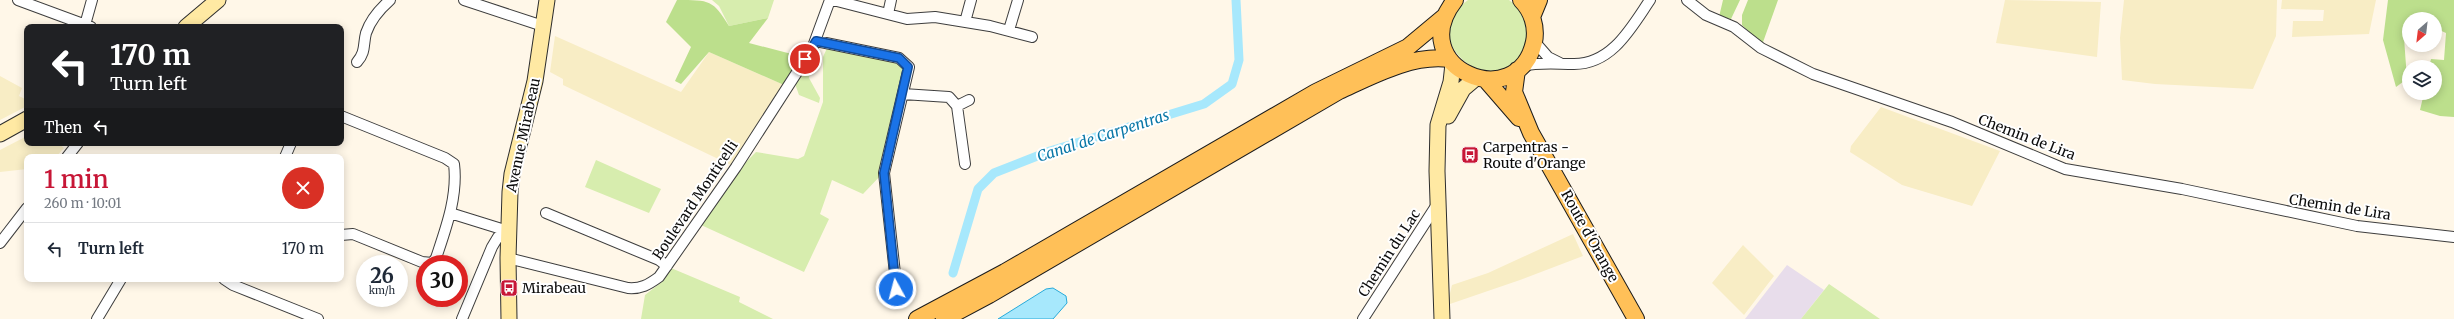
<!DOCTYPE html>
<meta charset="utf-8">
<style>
:root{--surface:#fff;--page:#f6f6f7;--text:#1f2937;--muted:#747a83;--line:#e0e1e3;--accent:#c71636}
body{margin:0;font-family:Merriweather,serif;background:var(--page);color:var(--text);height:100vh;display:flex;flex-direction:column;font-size:15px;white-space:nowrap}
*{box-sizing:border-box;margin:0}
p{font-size:13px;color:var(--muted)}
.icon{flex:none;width:22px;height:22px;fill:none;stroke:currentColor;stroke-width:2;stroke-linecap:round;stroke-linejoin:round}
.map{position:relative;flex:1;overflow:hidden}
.panel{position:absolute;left:24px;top:154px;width:320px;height:128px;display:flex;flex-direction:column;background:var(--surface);border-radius:8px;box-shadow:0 2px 10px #0003}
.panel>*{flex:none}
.guide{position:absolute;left:24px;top:24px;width:320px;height:122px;border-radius:8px;box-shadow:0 2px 10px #0003;background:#202124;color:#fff;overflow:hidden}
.needle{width:26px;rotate:208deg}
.buttons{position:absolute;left:2402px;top:12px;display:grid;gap:8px}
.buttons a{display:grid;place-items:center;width:40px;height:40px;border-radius:50%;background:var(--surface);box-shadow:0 2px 10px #0003;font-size:20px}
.speed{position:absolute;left:356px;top:255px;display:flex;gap:8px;font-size:20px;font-weight:700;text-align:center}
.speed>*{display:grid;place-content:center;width:52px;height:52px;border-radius:50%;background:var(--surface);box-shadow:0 2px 10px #0003;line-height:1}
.speed small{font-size:10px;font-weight:400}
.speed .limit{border:6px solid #d22;background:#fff;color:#111}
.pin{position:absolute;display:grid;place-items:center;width:34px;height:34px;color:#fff;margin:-17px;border:2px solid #fff;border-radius:50%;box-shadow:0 1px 4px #0007}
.me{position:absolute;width:44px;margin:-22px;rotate:353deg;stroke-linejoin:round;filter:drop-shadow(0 0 3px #0008)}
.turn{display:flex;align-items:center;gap:14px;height:84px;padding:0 20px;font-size:18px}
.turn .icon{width:52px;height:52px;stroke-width:2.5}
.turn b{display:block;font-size:28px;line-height:34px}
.then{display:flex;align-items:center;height:38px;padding:0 20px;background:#0003;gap:8px;font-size:15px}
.round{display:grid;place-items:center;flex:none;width:42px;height:42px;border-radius:21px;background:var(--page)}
.overview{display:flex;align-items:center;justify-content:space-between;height:68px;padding:0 20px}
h1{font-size:24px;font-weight:600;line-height:30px;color:var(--accent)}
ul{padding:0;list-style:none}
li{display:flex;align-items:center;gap:12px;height:52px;padding:0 20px;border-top:1px solid var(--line)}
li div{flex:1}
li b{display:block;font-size:15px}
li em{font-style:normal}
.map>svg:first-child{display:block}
.industrial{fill:#e8ddeb}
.farmland{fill:#f8edc5}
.green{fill:#d7edae}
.forest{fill:#bcdf8c}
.water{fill:#a7e8fc;stroke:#27aada}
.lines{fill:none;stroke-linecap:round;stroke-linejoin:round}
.canal{stroke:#a7e8fc;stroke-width:9}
.street-casing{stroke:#3e3e3e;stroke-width:12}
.secondary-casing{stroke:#2d2d2d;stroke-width:17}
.primary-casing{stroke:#1c1c1c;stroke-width:18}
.street{stroke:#fff;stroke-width:10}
.secondary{stroke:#ffe9a3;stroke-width:15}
.primary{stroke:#ffc058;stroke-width:16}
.route-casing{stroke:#114b97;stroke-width:10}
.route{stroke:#1a73e8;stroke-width:7}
.labels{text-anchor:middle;stroke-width:4;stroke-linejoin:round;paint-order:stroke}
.street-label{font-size:14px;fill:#0b0b0b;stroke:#fff}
.poi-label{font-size:14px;fill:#0b0b0b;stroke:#fff;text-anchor:start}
.water-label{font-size:15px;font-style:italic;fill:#0977a7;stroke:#fff}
</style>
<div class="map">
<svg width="2454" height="319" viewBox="0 0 2454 319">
<rect width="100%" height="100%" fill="#fff7e8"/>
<!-- industrial -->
<path class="industrial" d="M1787,265L1824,290L1801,319H1745Z"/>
<!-- farmland -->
<path class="farmland" d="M2005,0L2101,2L2097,57L1996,43Z
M2124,0H2277L2276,36L2253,89L2155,84L2122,80L2120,38Z
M2282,0H2376L2369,34L2292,37L2293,21H2323L2324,10L2281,9Z
M555,36L681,92L709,52L784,85L733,166L563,85V79L550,72Z
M0,76L22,88L19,96L27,100V106L0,120Z
M1881,107L2000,151L1972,206L1902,185L1850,152L1851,146Z
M27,136V143H58L64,148L56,157H27V169L0,172V150Z
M1573,234L1583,256L1520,280L1447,305L1452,285L1488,273Z
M1743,245L1774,276L1744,315L1712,283Z"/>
<!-- green -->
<path class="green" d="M712,0H774L768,18L729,26L719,6Z
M1468,0H1509C1521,8 1527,20 1527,34C1528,40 1525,45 1522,51C1499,104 1411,43 1468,0Z
M827,48L898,62L906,68L882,174L863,194L832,180L820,214L829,219L804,272L701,225L739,169L756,152L798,159L804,156L823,102V57Z
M813,54L809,78L820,98L819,103L799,95L794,81Z
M596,160L661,189L649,213L585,187Z
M671,268L740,297L739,302L773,319H641L645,295L663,281Z
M1829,284L1880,319H1801Z"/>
<!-- forest -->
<path class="forest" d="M677,0C710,0 713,0 729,26L768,18L749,43L803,57L784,85L709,52L681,84L675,81L691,47L666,22Z
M1723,0H1740L1731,19L1719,17Z
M1748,0H1778L1762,45L1742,25V15Z
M2388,0H2454V117L2440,116L2420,110L2424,93H2435V67H2429L2431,59L2444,60L2446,33L2435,28V19H2409V35L2404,38L2407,79L2396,87L2383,40Z"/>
<!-- water -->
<path class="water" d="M1053,288L1066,296L1067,303L1053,319H998L1046,289Z"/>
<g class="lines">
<!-- canal -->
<path class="canal" d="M953,273L978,189L994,173L1050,151L1204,104L1232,84L1239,60L1236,0"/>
<defs>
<path id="street" d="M18,0L91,27
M464,0L543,26
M833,0L907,19L935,17L990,26L1032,37
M1687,0L1706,15L1734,27L1761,48L1813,74L1952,122L2065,169L2182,189L2357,226L2454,237
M888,14L891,0
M965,22L971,0
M85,25L92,0
M1009,30L1018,0
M816,41L899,58L909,67L884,173L898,301
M1534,41L1548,57L1560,63
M357,62C366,52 363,44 366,33C370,21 381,8 390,0
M1522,66C1539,62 1556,64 1574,64C1612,64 1631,28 1650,0
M903,94L949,97L957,106L965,164
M957,106L969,100
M341,116L445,158L454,164C458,196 446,228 436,258L432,263L422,262L353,234L341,235
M67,157L78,143
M285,157L291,143
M450,213L508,231
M546,213L659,260L667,266
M0,243L27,208
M508,258L628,288C641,289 648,285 659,277L736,167L812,49L830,0
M224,279L233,285L318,319
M97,319L121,279
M462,319L492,247L498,237L508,231
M1363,319L1438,203"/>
<path id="secondary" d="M186,27L218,0
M1448,116L1463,89L1476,78
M0,134L27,119
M509,319L508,258L510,192L512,174L535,81L547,0
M1442,319L1437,171L1438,125L1451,82L1453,64"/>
<path id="primary" d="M1455,0C1402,68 1518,116 1534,42C1537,27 1532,11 1521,0
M1532,17L1539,0
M1517,70L1514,92L1531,133L1636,319
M1486,80L1519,118
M917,319L1005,272L1316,92L1408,47L1444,17
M944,319L989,295L1339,91C1372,76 1412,54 1449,59"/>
</defs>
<!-- street casing -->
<use href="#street" class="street-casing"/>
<!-- secondary casing -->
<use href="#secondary" class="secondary-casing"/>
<!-- primary casing -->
<use href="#primary" class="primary-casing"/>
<!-- street -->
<use href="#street" class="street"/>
<!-- secondary -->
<use href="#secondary" class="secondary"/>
<!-- primary -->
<use href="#primary" class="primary"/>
</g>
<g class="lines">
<defs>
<path id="route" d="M805,59L816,41L899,58L908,67L884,173L896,289"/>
</defs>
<!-- route casing -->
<use href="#route" class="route-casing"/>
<!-- route -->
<use href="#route" class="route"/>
</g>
<!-- icons -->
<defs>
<symbol id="bus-square" viewBox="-11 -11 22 22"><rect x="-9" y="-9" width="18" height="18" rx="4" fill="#c71636" stroke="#fff"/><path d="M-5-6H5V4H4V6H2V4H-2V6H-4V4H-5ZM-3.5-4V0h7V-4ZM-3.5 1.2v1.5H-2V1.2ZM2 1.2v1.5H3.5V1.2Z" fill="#fff"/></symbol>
</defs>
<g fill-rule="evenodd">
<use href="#bus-square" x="1460" y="145" width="20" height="20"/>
<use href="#bus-square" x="499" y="278" width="20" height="20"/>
</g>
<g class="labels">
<!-- street labels -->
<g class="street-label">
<text transform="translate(523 135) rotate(-78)" y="5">Avenue Mirabeau</text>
<text transform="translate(2027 137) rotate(21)" y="5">Chemin de Lira</text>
<text transform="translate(695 200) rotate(-56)" y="5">Boulevard Monticelli</text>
<text transform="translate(2340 207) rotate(9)" y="5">Chemin de Lira</text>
<text transform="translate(1590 236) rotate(61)" y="5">Route d'Orange</text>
<text transform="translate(1389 253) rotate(-57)" y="5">Chemin du Lac</text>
</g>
<!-- poi labels -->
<g class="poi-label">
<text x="1483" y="152">Carpentras -<tspan x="1483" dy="16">Route d'Orange</tspan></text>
<text x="522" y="293">Mirabeau</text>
</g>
<!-- water labels -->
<g class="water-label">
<text transform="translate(1103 136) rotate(-18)" y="5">Canal de Carpentras</text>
</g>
</g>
</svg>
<div class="buttons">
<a><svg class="needle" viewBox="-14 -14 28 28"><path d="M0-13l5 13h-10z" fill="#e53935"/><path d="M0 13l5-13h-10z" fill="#747a83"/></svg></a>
<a><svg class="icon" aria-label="layers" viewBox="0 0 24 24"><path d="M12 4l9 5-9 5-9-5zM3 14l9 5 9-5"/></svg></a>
</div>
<div class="speed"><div>26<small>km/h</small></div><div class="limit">30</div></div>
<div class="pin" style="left:805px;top:59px;background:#d93025"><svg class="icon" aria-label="arrive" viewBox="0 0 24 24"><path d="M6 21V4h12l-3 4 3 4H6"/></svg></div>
<svg class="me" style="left:896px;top:289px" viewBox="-20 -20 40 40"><circle r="17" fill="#1a73e8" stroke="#fff" stroke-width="3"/><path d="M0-11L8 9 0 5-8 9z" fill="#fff"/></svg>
<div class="guide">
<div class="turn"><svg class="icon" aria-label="left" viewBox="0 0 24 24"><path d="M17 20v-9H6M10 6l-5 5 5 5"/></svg><div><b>170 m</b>Turn left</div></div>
<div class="then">Then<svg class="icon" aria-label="left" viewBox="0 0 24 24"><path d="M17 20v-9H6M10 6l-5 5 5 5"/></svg></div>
</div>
<section class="panel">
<div class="overview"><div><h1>1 min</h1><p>260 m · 10:01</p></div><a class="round" style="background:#d93025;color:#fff"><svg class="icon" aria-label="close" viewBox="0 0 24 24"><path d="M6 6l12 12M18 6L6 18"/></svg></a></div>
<ul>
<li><svg class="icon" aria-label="left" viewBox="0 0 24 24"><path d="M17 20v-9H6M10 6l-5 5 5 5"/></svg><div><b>Turn left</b></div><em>170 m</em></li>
</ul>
</section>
</div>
